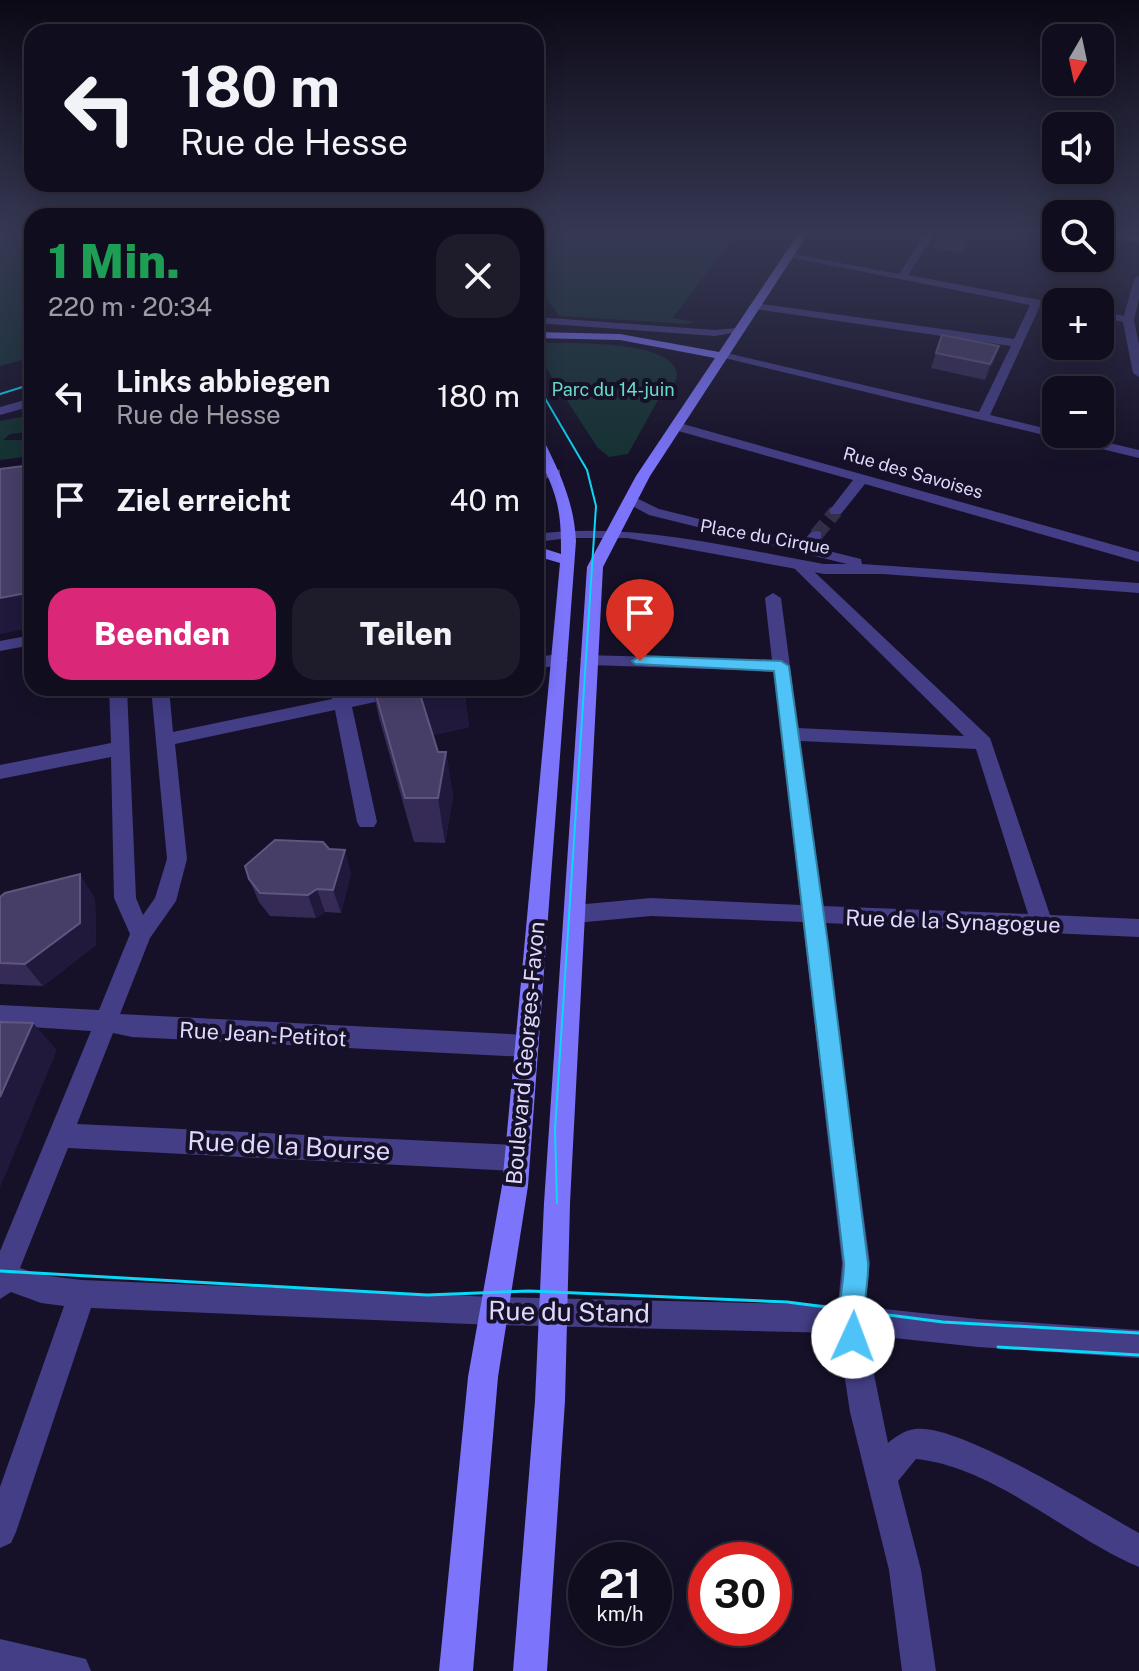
<!DOCTYPE html>
<html lang="de">
<meta charset="utf-8">
<style>
:root{--surface:#100d1e;--page:#1e1b2b;--text:#f1f3f6;--muted:#9c9ca4;--line:#302d3c;--accent:#db2777}
body{margin:0;font-family:"Public Sans",sans-serif;background:var(--page);color:var(--text);height:100vh;display:flex;flex-direction:column;font-size:30px;white-space:nowrap}
*{box-sizing:border-box;margin:0}
p{font-size:26px;color:var(--muted)}
.icon{flex:none;width:44px;height:44px;fill:none;stroke:currentColor;stroke-width:2;stroke-linecap:round;stroke-linejoin:round}
.map{position:relative;flex:1;overflow:hidden}
.sheet{position:absolute;left:24px;top:208px;width:520px;height:488px;display:flex;flex-direction:column;background:var(--surface);border-radius:24px;box-shadow:0 4px 20px #0003,0 0 0 2px var(--line)}
.sheet>*{flex:none}
.hud{position:absolute;left:24px;top:24px;width:520px;height:168px;border-radius:24px;box-shadow:0 4px 20px #0003,0 0 0 2px var(--line);background:#100d1e;color:var(--text);overflow:hidden}
.needle{width:52px;rotate:189deg}
.tools{position:absolute;left:1042px;top:24px;display:grid;gap:16px}
.tools a{display:grid;place-items:center;width:72px;height:72px;border-radius:16px;background:var(--surface);box-shadow:0 4px 20px #0003,0 0 0 2px var(--line);font-size:40px}
.speed{position:absolute;left:568px;top:1542px;display:flex;gap:16px;font-size:40px;font-weight:700;text-align:center}
.speed>*{display:grid;place-content:center;width:104px;height:104px;border-radius:50%;background:var(--surface);box-shadow:0 4px 20px #0003,0 0 0 2px var(--line);line-height:1}
.speed small{font-size:20px;font-weight:400}
.speed .limit{border:12px solid #d22;background:#fff;color:#111}
.pin{position:absolute;display:grid;place-items:center;width:68px;height:68px;color:#fff;margin:-82px -34px;border-radius:50% 50% 50% 0;rotate:-45deg;box-shadow:0 0 8px #0007}
.pin .icon{rotate:45deg}
.me{position:absolute;width:88px;margin:-44px;rotate:2deg;stroke-linejoin:round;filter:drop-shadow(0 0 6px #0008)}
.turn{display:flex;align-items:center;gap:28px;height:168px;padding:0 24px;font-size:36px}
.turn .icon{width:104px;height:104px;stroke-width:2.5}
.turn b{display:block;font-size:56px;line-height:68px}
.round{display:grid;place-items:center;flex:none;width:84px;height:84px;border-radius:24px;background:var(--page)}
.summary{display:flex;align-items:center;justify-content:space-between;height:136px;padding:0 24px}
h1{font-size:48px;font-weight:800;line-height:60px;color:#1e9e55}
.cta{display:flex;gap:16px;margin-top:auto;padding:16px 24px}
.cta a{flex:1;height:92px;border-radius:24px;background:var(--accent);color:#fff;font-size:32px;font-weight:800;line-height:92px;text-align:center}
.cta a+a{background:var(--page);color:var(--text)}
ul{padding:0;list-style:none}
li{display:flex;align-items:center;gap:24px;height:104px;padding:0 24px}
li div{flex:1}
li b{display:block;font-size:30px}
li em{font-style:normal}
.map>svg:first-child{display:block}
.green{fill:#143232}
.lines{fill:none;stroke-linecap:round;stroke-linejoin:round}
.minor-tunnel{stroke:#342f48;stroke-width:14;stroke-dasharray:14 7;stroke-linecap:butt}
.minor{fill:#433e85;fill-rule:evenodd}
.tertiary{fill:#433e85;fill-rule:evenodd}
.secondary{fill:#7c74fa;fill-rule:evenodd}
.tram-far1{stroke:#0cd7f7;stroke-width:2}
.tram{stroke:#0cd7f7;stroke-width:3}
.wall{fill:#352b56}
.shaded-wall{fill:#21193c}
.building{fill:#473e68;stroke:#5f567f;stroke-width:2}
.route{fill:#4fc3f7;stroke:#337fa1;stroke-width:2}
.labels{text-anchor:middle;stroke-width:8;stroke-linejoin:round;paint-order:stroke}
.far-park-label{font-size:18px;fill:#66ddc4;stroke:#161128}
.far-street-label{font-size:18px;fill:#dfd9fe;stroke:#161128}
.street-label{font-size:22px;fill:#dfd9fe;stroke:#161128}
.near-street-label{font-size:26px;fill:#dfd9fe;stroke:#161128}
</style>
<div class="map">
<svg width="1139" height="1671" viewBox="0 0 1139 1671">
<rect width="100%" height="100%" fill="#161128"/>
<!-- green -->
<path class="green" d="M0,231H32V357L0,366Z
M536,231H738L673,318L694,322L689,324L559,316L536,284Z
M543,343C568,343 680,339 677,377L670,391L662,393L628,454L609,457L597,447L536,352V344Z
M32,415V426L26,427V432L10,434L3,440H26V445L32,444V456L0,460V421Z"/>
<g class="lines">
<!-- minor-tunnel -->
<path class="minor-tunnel" d="M816,535L836,511"/>
<!-- minor -->
<path class="minor" d="M926,231H936L908,275L1056,303V309L1040,306L990,415L1056,431V434H1071L1139,450V458L716,356L722,352L979,412L1011,346L755,309L749,306L755,303L1014,339L1030,305L783,256L788,253L899,274Z
M1100,231L1139,237V243L1100,237Z
M1139,276V299L1134,320L1139,345V377L1133,373L1123,322L1100,317V311L1124,316L1134,279Z
M676,422L1139,552V562L865,484L841,514H831L829,511L853,480L671,429V423Z
M555,469L560,470V476L536,480V472Z
M816,531L821,532V538L809,552H799V546L811,532Z
M800,561L805,563L990,738L1050,915L1139,919V937L824,923L870,1263L865,1307L978,1319L1139,1330V1358L978,1347L866,1335L888,1443C895,1437 905,1430 915,1429C960,1423 1095,1509 1139,1533V1567C1067,1537 995,1467 916,1459L898,1481L921,1570L936,1671H902L889,1570L850,1412L838,1333L494,1325L91,1308L16,1532L11,1543L0,1548V1487L64,1306L41,1303L11,1292L0,1299V1251L91,1031L0,1025V1005L99,1010L130,934L114,898L111,757L0,779V765L111,743L109,688H127L136,898L143,915L155,898L167,859L151,688H169L173,732L332,699L330,688H348L349,695L383,688H421L412,694L352,707L377,822L374,827H360L357,822L335,710L175,744L187,859L176,901L150,938L120,1014L527,1035L535,1038L539,1046L535,1054L527,1057L132,1037L113,1033L77,1124L517,1145L526,1149L530,1158L526,1167L517,1171L68,1148L20,1268L41,1275L82,1280L494,1297L838,1305L842,1263L803,922L651,916L575,923L567,920L564,914L567,908L575,905L651,898L801,905L774,671L589,665L580,659L583,655L772,660L765,598L773,593L781,598L798,728L964,736L795,569L792,566ZM800,741L976,749L1028,914L822,906Z
M32,635V645L0,651V641Z
M559,654L568,660L565,664L536,669V657Z
M0,1639L86,1659L91,1671H0Z"/>
<!-- tertiary -->
<path class="tertiary" d="M536,317L715,330L737,328L743,331L715,336L536,323Z
M32,398V406L0,415V407Z
M630,495L659,509L861,559L862,564L1139,583V593L883,574H824L627,538H569L536,542V534C633,522 729,547 824,564H847L649,515L625,502V496Z"/>
<!-- secondary -->
<path class="secondary" d="M800,231H810L650,476L603,567L570,1203L565,1401L547,1671H513L535,1401L544,1203L587,567L636,476L715,358L620,340L536,338V332L620,334L719,352Z
M536,435L543,439C560,473 574,502 576,541L528,1186L498,1377L473,1671H439L468,1377L502,1186L560,563L536,556V546L561,554C561,534 561,515 555,496C549,474 536,458 536,435Z"/>
<!-- tram-far1 -->
<path class="tram-far1" d="M536,383L587,470L596,506L555,1129L557,1203
M0,394L32,384"/>
<!-- tram -->
<path class="tram" d="M0,1271L427,1295L529,1291L787,1302L943,1322L1139,1333
M998,1347L1139,1355"/>
</g>
<!-- wall -->
<path class="wall" d="M938,231H972L962,253L933,248Z
M936,353L994,361L985,380L931,368Z
M373,688H464L469,727L433,735L438,752H446L453,797L445,843L414,842L378,714Z
M351,873L341,913L325,912L316,918L270,916L259,902L249,879Z
M0,897L95,898L96,945L43,986L0,984Z"/>
<!-- shaded-wall -->
<path class="shaded-wall" d="M969,231H972L962,253Z
M999,346L994,361L985,380L990,364Z
M32,592V628L0,634V598Z
M433,688H464L469,727L427,737L419,691Z
M446,752L453,797L445,843L438,798Z
M345,850L351,873L341,913L333,890Z
M80,874L95,898L96,945L43,986L25,964Z
M317,889L325,912L316,918L308,895Z
M33,1023L57,1050L0,1188V1097Z"/>
<!-- building -->
<path class="building" d="M942,335L999,346L990,364L936,353Z
M32,465V592L0,598V469Z
M374,688H433L419,691L438,752H446L438,798H405Z
M275,840L323,842L329,849L345,850L333,890L317,889L308,895L260,893L249,879L245,866Z
M80,874V923L25,964L0,963V897L5,893Z
M0,1022L33,1023L0,1097Z"/>
<!-- sky -->
<linearGradient id="sky" x2="0" y2="1"><stop stop-color="#0c0916"/><stop offset="0.5" stop-color="#363853"/><stop offset="1" stop-color="#363853" stop-opacity="0"/></linearGradient>
<rect width="1139" height="465" fill="url(#sky)"/>
<!-- route -->
<path class="route" d="M640,656L781,661L789,666L828,944L868,1263C869,1282 863,1302 864,1321C864,1331 866,1336 862,1346L853,1350L843,1346C833,1320 844,1290 844,1263L774,671L635,664L632,661Z"/>
<g class="labels">
<!-- far-park labels -->
<g class="far-park-label">
<text x="613" y="396">Parc du 14-juin</text>
</g>
<!-- far-street labels -->
<g class="far-street-label">
<text transform="translate(913 473) rotate(16)" y="6">Rue des Savoises</text>
<text transform="translate(765 537) rotate(10)" y="6">Place du Cirque</text>
</g>
<!-- street labels -->
<g class="street-label">
<text transform="translate(953 921) rotate(2)" y="8">Rue de la Synagogue</text>
<text transform="translate(263 1034) rotate(3)" y="8">Rue Jean-Petitot</text>
<text transform="translate(525 1053) rotate(-85)" y="8">Boulevard Georges-Favon</text>
</g>
<!-- near-street labels -->
<g class="near-street-label">
<text transform="translate(289 1146) rotate(3)" y="9">Rue de la Bourse</text>
<text transform="translate(569 1312) rotate(1)" y="9">Rue du Stand</text>
</g>
</g>
</svg>
<div class="tools">
<a><svg class="needle" viewBox="-14 -14 28 28"><path d="M0-13l5 13h-10z" fill="#e53935"/><path d="M0 13l5-13h-10z" fill="#9c9ca4"/></svg></a>
<a><svg class="icon" aria-label="sound" viewBox="0 0 24 24"><path d="M4 9h4l5-4v14l-5-4H4zM17 9q2 3 0 6"/></svg></a>
<a><svg class="icon" aria-label="search" viewBox="0 0 24 24"><circle cx="10" cy="10" r="6"/><path d="M15 15l6 6"/></svg></a>
<a>+</a>
<a>−</a>
</div>
<div class="speed"><div>21<small>km/h</small></div><div class="limit">30</div></div>
<div class="pin" style="left:640px;top:661px;background:#d93025"><svg class="icon" aria-label="arrive" viewBox="0 0 24 24"><path d="M6 21V4h12l-3 4 3 4H6"/></svg></div>
<svg class="me" style="left:853px;top:1337px" viewBox="-20 -20 40 40"><circle r="19" fill="#fff"/><path d="M0-13L10 11 0 6-10 11z" fill="#4fc3f7"/></svg>
<div class="hud">
<div class="turn"><svg class="icon" aria-label="left" viewBox="0 0 24 24"><path d="M17 20v-9H6M10 6l-5 5 5 5"/></svg><div><b>180 m</b>Rue de Hesse</div></div>
</div>
<section class="sheet">
<div class="summary"><div><h1>1 Min.</h1><p>220 m · 20:34</p></div><a class="round"><svg class="icon" aria-label="close" viewBox="0 0 24 24"><path d="M6 6l12 12M18 6L6 18"/></svg></a></div>
<ul>
<li><svg class="icon" aria-label="left" viewBox="0 0 24 24"><path d="M17 20v-9H6M10 6l-5 5 5 5"/></svg><div><b>Links abbiegen</b><p>Rue de Hesse</p></div><em>180 m</em></li>
<li><svg class="icon" aria-label="arrive" viewBox="0 0 24 24"><path d="M6 21V4h12l-3 4 3 4H6"/></svg><div><b>Ziel erreicht</b></div><em>40 m</em></li>
</ul>
<div class="cta"><a>Beenden</a><a>Teilen</a></div>
</section>
</div>
